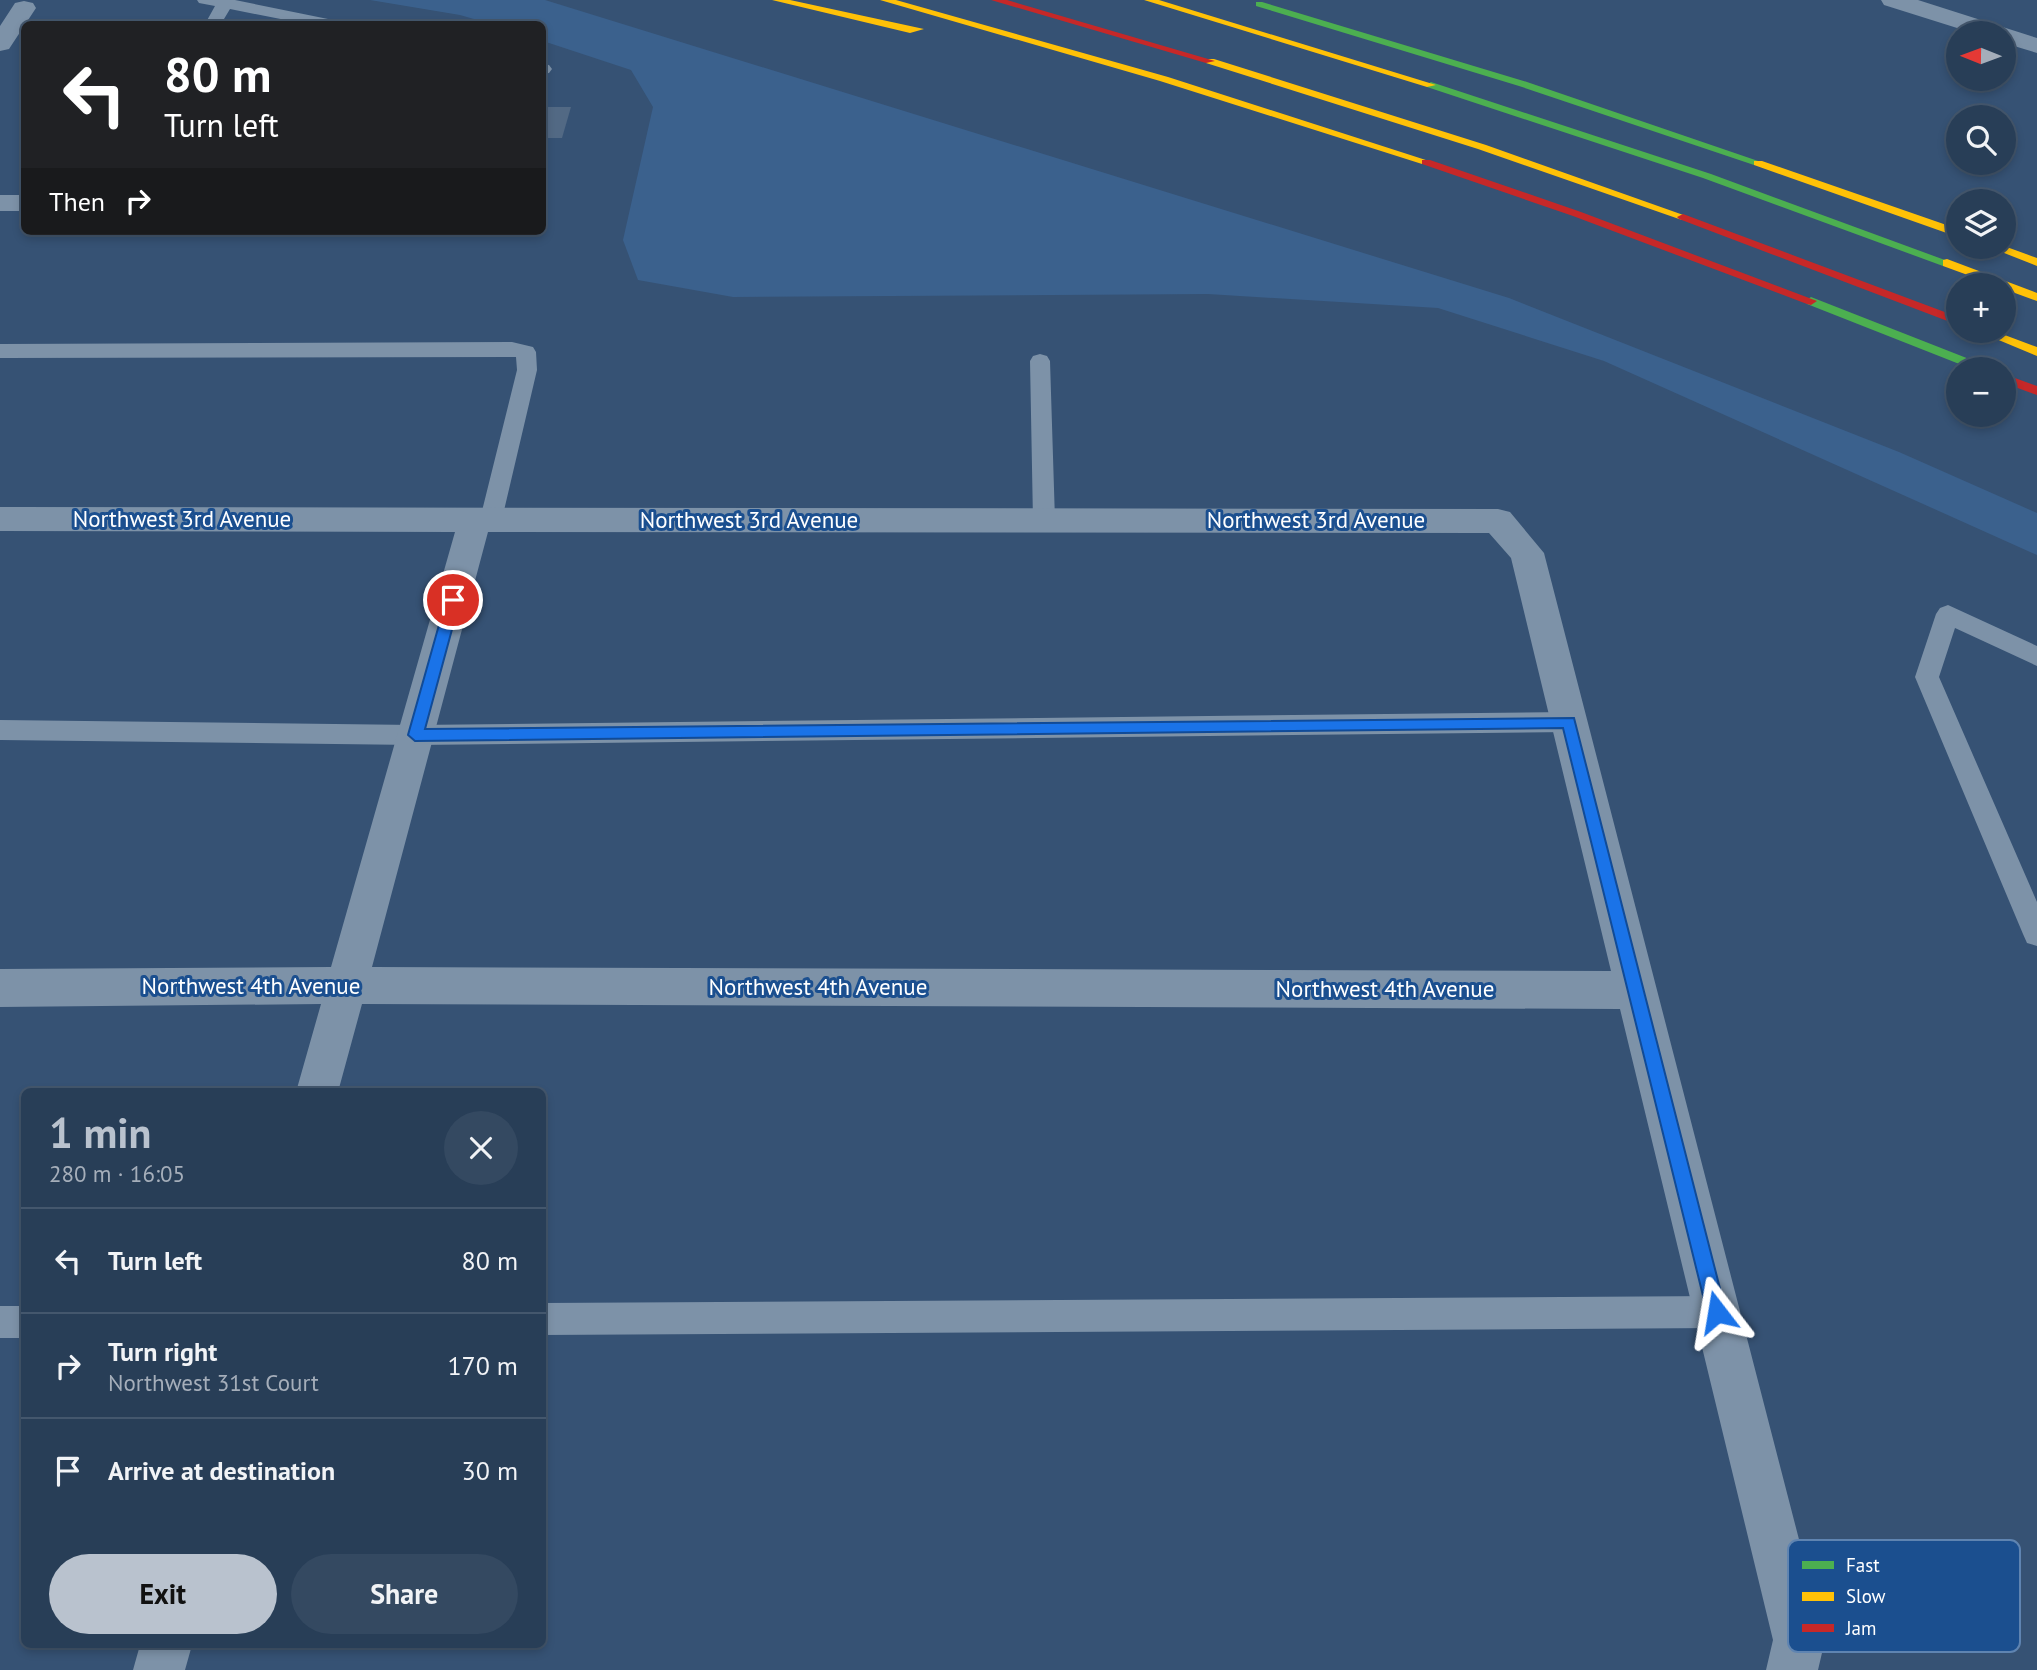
<!DOCTYPE html>
<meta charset="utf-8">
<style>
:root{--surface:#283e57;--page:#344961;--text:#f1f3f6;--muted:#a5aeba;--line:#44576d;--accent:#b9c2ce}
body{margin:0;font-family:"PT Sans",sans-serif;background:var(--page);color:var(--text);height:100vh;display:flex;flex-direction:column;font-size:26px;white-space:nowrap}
*{box-sizing:border-box;margin:0}
p{font-size:23px;color:var(--muted)}
.icon{flex:none;width:38px;height:38px;fill:none;stroke:currentColor;stroke-width:2;stroke-linecap:round;stroke-linejoin:round}
.map{position:relative;flex:1;overflow:hidden}
.side{position:absolute;left:21px;top:1088px;width:525px;height:560px;display:flex;flex-direction:column;background:var(--surface);border-radius:10px;box-shadow:0 4px 10px #0003,0 0 0 2px var(--line)}
.side>*{flex:none}
.guide{position:absolute;left:21px;top:21px;width:525px;height:214px;border-radius:10px;box-shadow:0 4px 10px #0003,0 0 0 2px var(--line);background:#202124;color:#fff;overflow:hidden}
.needle{width:46px;rotate:271deg}
.fabs{position:absolute;left:1946px;top:21px;display:grid;gap:14px}
.fabs a{display:grid;place-items:center;width:70px;height:70px;border-radius:50%;background:var(--surface);box-shadow:0 4px 10px #0003,0 0 0 2px var(--line);font-size:35px}
.pin{position:absolute;display:grid;place-items:center;width:60px;height:60px;color:#fff;margin:-30px;border:4px solid #fff;border-radius:50%;box-shadow:0 2px 7px #0007}
.me{position:absolute;width:77px;margin:-38px;rotate:346deg;stroke-linejoin:round;filter:drop-shadow(0 0 5px #0008)}
.turn{display:flex;align-items:center;gap:24px;height:147px;padding:0 28px;font-size:32px}
.turn .icon{width:91px;height:91px;stroke-width:2.5}
.turn b{display:block;font-size:49px;line-height:60px}
.then{display:flex;align-items:center;height:66px;padding:0 28px;background:#0003;gap:14px;font-size:26px}
.round{display:grid;place-items:center;flex:none;width:74px;height:74px;border-radius:37px;background:var(--page)}
.head{display:flex;align-items:center;justify-content:space-between;height:119px;padding:0 28px}
h1{font-size:42px;font-weight:800;line-height:52px;color:var(--accent)}
.action{display:flex;gap:14px;margin-top:auto;padding:14px 28px}
.action a{flex:1;height:80px;border-radius:42px;background:var(--accent);color:#111;font-size:28px;font-weight:800;line-height:80px;text-align:center}
.action a+a{background:var(--page);color:var(--text)}
ul{padding:0;list-style:none}
li{display:flex;align-items:center;gap:21px;height:105px;padding:0 28px;border-top:2px solid var(--line)}
li div{flex:1}
li b{display:block;font-size:26px}
li em{font-style:normal}
.map>svg:first-child{display:block}
.water{fill:#3b618d}
.building{fill:#526984}
.lines{fill:none;stroke-linecap:round;stroke-linejoin:round}
.lane{fill:#7d92a8;fill-rule:evenodd}
.street{fill:#7d92a8;fill-rule:evenodd}
.fast{fill:#4caf50;fill-rule:evenodd}
.slow{fill:#ffc107;fill-rule:evenodd}
.jam{fill:#c62828;fill-rule:evenodd}
.route{fill:#1a73e8;stroke:#114b97;stroke-width:2}
.labels{text-anchor:middle;stroke-width:6;stroke-linejoin:round;paint-order:stroke}
.street-label{font-size:23px;fill:#fff;stroke:#1b4f8f}
.key{fill:#1b4f8f;stroke:#5f84b1;stroke-width:2}
.key-label{font-size:19px;fill:#fff}
</style>
<div class="map">
<svg width="2037" height="1670" viewBox="0 0 2037 1670">
<rect width="100%" height="100%" fill="#365274"/>
<!-- water -->
<path class="water" d="M370,0H545L1509,298L1899,452L2037,513V555L1604,361L1438,308L1208,294L733,297L638,280L623,240L653,107L631,70L543,41L542,24H491L460,15Z"/>
<!-- building -->
<path class="building" d="M542,107H571L562,138H542Z"/>
<g class="lines">
<!-- lane -->
<path class="lane" d="M197,0H235L328,19L336,24H306L230,9L221,24H205L215,6L199,3Z
M542,64L549,65L552,69L549,73L542,74Z
M512,342L533,347L536,352L537,370L502,519L499,525L491,527L483,525L480,519L517,370L516,357L0,358V344Z
M1040,354L1047,356L1050,361L1055,520L1052,526L1044,528L1036,526L1033,520L1030,361L1033,356Z
M1948,605L2037,646V666L1955,628L1939,677L2037,902V946L2027,943L2023,934L1915,677L1936,614L1940,608Z
M1569,712L1578,715L1581,722L1578,729L1569,732L415,745L0,740V720L415,725Z
M1717,1296L1728,1301L1733,1312L1728,1323L1717,1328L542,1335V1303Z
M0,1306H24V1338H0Z"/>
<!-- street -->
<path class="street" d="M1881,0H1918L2037,38V53L2004,43V33H1973L1884,5Z
M24,1L33,3L36,8L9,49L0,51V26L15,3Z
M0,195H24V211H0Z
M0,507L1498,509L1510,512L1544,553L1825,1640L1818,1670H1766L1773,1640L1620,1009L362,1004L338,1092H296L321,1004L0,1007V969L331,967L455,532L0,531ZM488,532L1489,533L1511,558L1611,971L372,967Z
M140,1645H192L185,1670H133Z"/>
<!-- fast -->
<path class="fast" d="M1256,2H1262L1527,82L1764,163L1754,165L1519,86L1256,6Z
M1431,82L1711,174L1953,263L1951,266H1943L1703,178L1427,87L1426,85Z
M1811,297L1987,366L1989,369H1972L1807,304L1805,301Z"/>
<!-- slow -->
<path class="slow" d="M772,0H790L924,29L910,33Z
M880,0H896L1168,77L1432,162L1422,164L1160,81Z
M1144,0H1159L1436,85L1427,87Z
M1206,59H1214L1486,145L1689,217L1683,220L1679,219L1478,149L1206,63Z
M1754,161H1762L1958,229V237L1754,165Z
M2004,246L2037,258V266L1989,247Z
M1947,259L2037,293V301L2004,289V285H1995L1943,266V260Z
M1977,331H1994L2037,347V356Z"/>
<!-- jam -->
<path class="jam" d="M991,0H1007L1215,61L1206,63Z
M1422,160H1430L1581,212L1817,301L1811,305L1807,304L1573,216L1422,164Z
M1683,214L1958,317V325L1679,219L1677,217Z
M2004,374L2037,386V395L2004,383Z"/>
</g>
<!-- route -->
<path class="route" d="M453,595L460,600L425,729L1574,718L1726,1312L1724,1318L1717,1321L1710,1318L1707,1312L1563,728L415,741L408,735L446,600Z"/>
<g class="labels">
<!-- street labels -->
<g class="street-label">
<text x="182" y="527">Northwest 3rd Avenue</text>
<text x="749" y="528">Northwest 3rd Avenue</text>
<text x="1316" y="528">Northwest 3rd Avenue</text>
<text x="251" y="994">Northwest 4th Avenue</text>
<text x="818" y="995">Northwest 4th Avenue</text>
<text x="1385" y="997">Northwest 4th Avenue</text>
</g>
</g>
<!-- legend -->
<rect x="1788" y="1540" width="232" height="112" rx="10" class="key"/>
<rect x="1802" y="1561" width="32" height="8" fill="#4caf50"/>
<rect x="1802" y="1592" width="32" height="9" fill="#ffc107"/>
<rect x="1802" y="1624" width="32" height="8" fill="#c62828"/>
<g class="key-label">
<text x="1846" y="1572">Fast</text>
<text x="1846" y="1603">Slow</text>
<text x="1846" y="1635">Jam</text>
</g>
</svg>
<div class="fabs">
<a><svg class="needle" viewBox="-14 -14 28 28"><path d="M0-13l5 13h-10z" fill="#e53935"/><path d="M0 13l5-13h-10z" fill="#a5aeba"/></svg></a>
<a><svg class="icon" aria-label="search" viewBox="0 0 24 24"><circle cx="10" cy="10" r="6"/><path d="M15 15l6 6"/></svg></a>
<a><svg class="icon" aria-label="layers" viewBox="0 0 24 24"><path d="M12 4l9 5-9 5-9-5zM3 14l9 5 9-5"/></svg></a>
<a>+</a>
<a>−</a>
</div>
<div class="pin" style="left:453px;top:600px;background:#d93025"><svg class="icon" aria-label="arrive" viewBox="0 0 24 24"><path d="M6 21V4h12l-3 4 3 4H6"/></svg></div>
<svg class="me" style="left:1717px;top:1312px" viewBox="-20 -20 40 40"><path d="M0-17L14 15 0 8-14 15z" fill="#1a73e8" stroke="#fff" stroke-width="4"/></svg>
<div class="guide">
<div class="turn"><svg class="icon" aria-label="left" viewBox="0 0 24 24"><path d="M17 20v-9H6M10 6l-5 5 5 5"/></svg><div><b>80 m</b>Turn left</div></div>
<div class="then">Then<svg class="icon" aria-label="right" viewBox="0 0 24 24"><path d="M7 20v-9h11M14 6l5 5-5 5"/></svg></div>
</div>
<section class="side">
<div class="head"><div><h1>1 min</h1><p>280 m · 16:05</p></div><a class="round"><svg class="icon" aria-label="close" viewBox="0 0 24 24"><path d="M6 6l12 12M18 6L6 18"/></svg></a></div>
<ul>
<li><svg class="icon" aria-label="left" viewBox="0 0 24 24"><path d="M17 20v-9H6M10 6l-5 5 5 5"/></svg><div><b>Turn left</b></div><em>80 m</em></li>
<li><svg class="icon" aria-label="right" viewBox="0 0 24 24"><path d="M7 20v-9h11M14 6l5 5-5 5"/></svg><div><b>Turn right</b><p>Northwest 31st Court</p></div><em>170 m</em></li>
<li><svg class="icon" aria-label="arrive" viewBox="0 0 24 24"><path d="M6 21V4h12l-3 4 3 4H6"/></svg><div><b>Arrive at destination</b></div><em>30 m</em></li>
</ul>
<div class="action"><a>Exit</a><a>Share</a></div>
</section>
</div>
